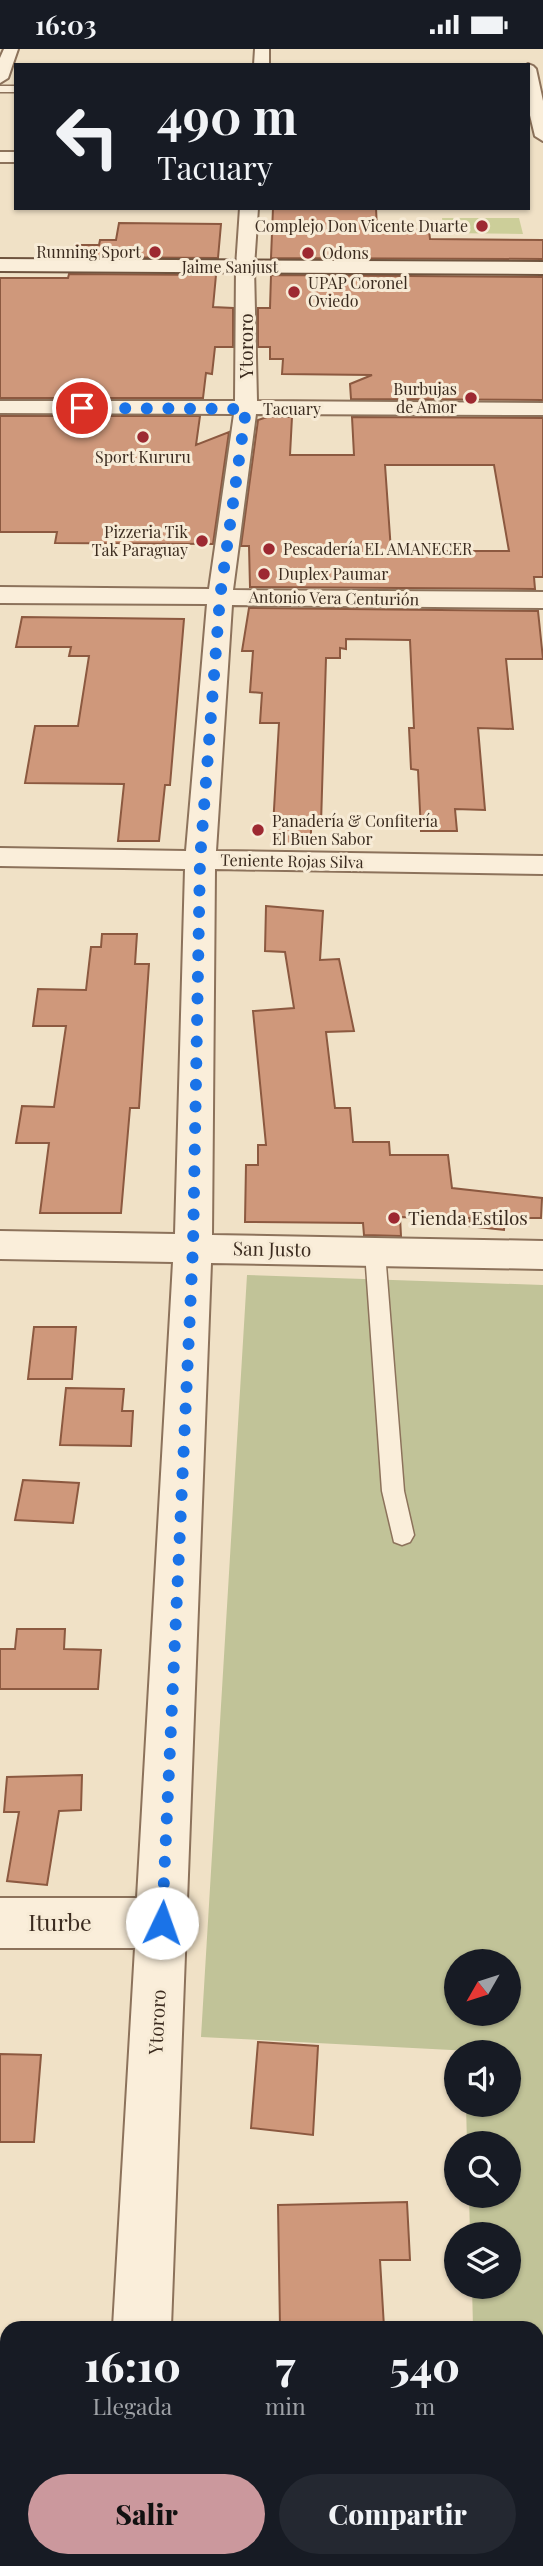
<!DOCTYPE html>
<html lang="es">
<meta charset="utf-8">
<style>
:root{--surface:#171b24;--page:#242831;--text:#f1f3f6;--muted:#9ea1a6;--accent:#cb989d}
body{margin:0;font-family:"Playfair Display",serif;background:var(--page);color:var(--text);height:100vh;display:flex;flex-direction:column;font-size:26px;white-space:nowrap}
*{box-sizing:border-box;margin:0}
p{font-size:23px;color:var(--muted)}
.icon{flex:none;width:38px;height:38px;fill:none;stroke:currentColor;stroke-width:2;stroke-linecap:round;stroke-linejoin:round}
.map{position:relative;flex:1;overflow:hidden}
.sheet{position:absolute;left:0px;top:2272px;width:544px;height:247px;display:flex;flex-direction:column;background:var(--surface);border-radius:21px 21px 0 0;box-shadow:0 2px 5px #0004}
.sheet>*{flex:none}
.hud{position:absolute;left:14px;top:14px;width:516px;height:147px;border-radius:0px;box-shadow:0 2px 5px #0004;background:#171b24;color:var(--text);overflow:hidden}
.needle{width:46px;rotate:231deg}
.controls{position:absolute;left:444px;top:1900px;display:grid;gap:14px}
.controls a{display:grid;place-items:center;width:77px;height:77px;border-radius:50%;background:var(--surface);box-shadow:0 2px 5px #0004;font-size:35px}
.pin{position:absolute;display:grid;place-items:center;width:60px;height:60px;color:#fff;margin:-30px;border:4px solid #fff;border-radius:50%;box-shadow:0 2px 7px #0007}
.me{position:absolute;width:77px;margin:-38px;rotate:3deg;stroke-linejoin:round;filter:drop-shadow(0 0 5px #0008)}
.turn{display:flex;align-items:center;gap:24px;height:147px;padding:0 28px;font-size:32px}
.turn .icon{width:91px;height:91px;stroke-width:2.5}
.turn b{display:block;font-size:49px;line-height:60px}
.eta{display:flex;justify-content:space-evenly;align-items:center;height:119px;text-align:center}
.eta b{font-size:42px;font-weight:800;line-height:49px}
.primary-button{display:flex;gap:14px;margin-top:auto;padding:14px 28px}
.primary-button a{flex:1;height:80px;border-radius:42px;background:var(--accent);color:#111;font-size:28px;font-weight:800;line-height:80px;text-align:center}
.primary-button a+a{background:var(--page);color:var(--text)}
.status{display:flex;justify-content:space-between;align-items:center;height:49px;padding:0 35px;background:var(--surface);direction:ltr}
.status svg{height:19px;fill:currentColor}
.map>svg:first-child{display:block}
.green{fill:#ccce99}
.cemetery{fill:#c1c398;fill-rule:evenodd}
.building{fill:#cf987b;stroke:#8c5940;stroke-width:2;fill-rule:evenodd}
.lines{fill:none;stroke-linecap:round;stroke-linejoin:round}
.lane-casing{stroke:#8c725b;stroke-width:3}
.street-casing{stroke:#8c725b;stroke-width:4}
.secondary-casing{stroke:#6e533e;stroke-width:4}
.lane{fill:#faeeda;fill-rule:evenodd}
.street{fill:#faeeda;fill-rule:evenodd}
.secondary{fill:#faeeda;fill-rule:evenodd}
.route{stroke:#1a73e8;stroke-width:12;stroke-dasharray:0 21.6}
.poi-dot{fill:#9d2931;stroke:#f7ebd6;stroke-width:2.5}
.labels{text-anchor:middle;stroke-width:6;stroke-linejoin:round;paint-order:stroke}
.far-poi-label{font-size:16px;fill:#3b2b1f;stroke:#f7ebd6;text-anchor:start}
.far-street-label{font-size:16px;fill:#3b2b1f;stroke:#f7ebd6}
.street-label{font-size:19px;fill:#3b2b1f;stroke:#f7ebd6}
.poi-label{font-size:19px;fill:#3b2b1f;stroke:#f7ebd6;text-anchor:start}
.near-street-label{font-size:23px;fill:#3b2b1f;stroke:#f7ebd6}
</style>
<div class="status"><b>16:03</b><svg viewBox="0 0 49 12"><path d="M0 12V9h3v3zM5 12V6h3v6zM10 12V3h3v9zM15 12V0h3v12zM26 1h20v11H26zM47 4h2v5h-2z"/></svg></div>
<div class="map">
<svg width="543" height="2517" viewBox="0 0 543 2517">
<rect width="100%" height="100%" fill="#f0e1c6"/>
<!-- green -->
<path class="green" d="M442,169H519L523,185L444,184Z"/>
<!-- cemetery -->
<path class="cemetery" d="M247,1226L543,1236V2517H481V2511H537V2278H473L472,2238H509V2186H470L469,2147H509V2095H467L466,2056H509V2004L201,1988ZM457,1913H509V1965H457Z"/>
<!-- building -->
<path class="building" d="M273,159H376L377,180L429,181L430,190L543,191V210L271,209Z
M119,174L221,175L218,209L73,208L75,196H99L100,191H116Z
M69,225L216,226L213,258L233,259V298H215L212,325L206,324L203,349H0V229H68Z
M271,226L543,228V351L351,350L350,335L372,326L282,325L283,310H270V298H258V259H270Z
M0,367H200L196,396L229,383L213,495L55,494L57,483H0Z
M267,368H292L290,406H354L352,368L543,369V528H534L535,540L250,538L249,497H241L258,371ZM385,416H494L509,502H391Z
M249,559L538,562L543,610H506L513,680L478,679L485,761L455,760L457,782H421L418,721L411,720L409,679H414L410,591L346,590V600L340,599V609H326L321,775H311V796L272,795L279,674H260L262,644L250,643L253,602H242Z
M22,568L184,570L170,736H165L159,792H118L124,735L25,734L35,677H78L89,607H69L71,598H16Z
M266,857L323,862L320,911L339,910L354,982L326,983L335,1059H350L353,1093H389L390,1106H448L452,1139L542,1149L541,1169H505L504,1181L469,1177L470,1169L400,1168L401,1187L364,1186L363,1174L245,1173L246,1116H258V1096H266L253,962L294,959L285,903L265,902Z
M102,885H137L135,915H149L139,1059H130L121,1164H40L49,1094H16L22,1057L54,1058L66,977H33L38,940L86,941L91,898H101Z
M34,1278H76L72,1330H28Z
M66,1339L124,1340L122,1362H133L131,1397L60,1396Z
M23,1431L79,1434L73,1474L15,1471Z
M17,1580H65L64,1600L101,1601L98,1640H0V1600H15Z
M82,1726L81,1761L59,1762L47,1836L7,1832L19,1763H4L7,1728Z
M258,1993L318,1997L313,2086L251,2079Z
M0,2005L41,2006L34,2093H0Z
M407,2153L410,2211H380L384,2278H280L278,2156Z"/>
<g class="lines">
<defs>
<path id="lane" d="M0,37H16V43H0Z
M375,1195L382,1197L385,1203L404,1442L414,1486L410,1493L402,1496L394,1493L382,1442L365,1203L368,1197Z"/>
<path id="street" d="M4,0H18L8,29L0,34V9Z
M255,0H269V16H254Z
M528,15L533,17L536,20L543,52V92L535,87L528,58Z
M0,103H16V113H0Z
M240,159H258L254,218L257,352L543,354V366L256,365L233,541L543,543V559L232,556L216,802L543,807V825L215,820L212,1186L543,1192V1220L211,1214L171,2278H113L135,1899H0V1849H137L173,1213L0,1210V1182L175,1185L185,820L0,817V799L186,802L207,555L0,554V538L209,540L234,365L0,364V352H235L236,218Z
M99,2511H161V2517H99Z"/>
<path id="secondary" d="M0,210L543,213V225L0,222Z"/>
</defs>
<!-- lane casing -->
<use href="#lane" class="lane-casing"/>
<!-- street casing -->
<use href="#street" class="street-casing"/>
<!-- secondary casing -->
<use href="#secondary" class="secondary-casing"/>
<!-- lane -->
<use href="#lane" class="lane"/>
<!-- street -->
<use href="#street" class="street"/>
<!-- secondary -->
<use href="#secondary" class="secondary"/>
</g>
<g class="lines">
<!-- route -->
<path class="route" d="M82,359L246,360L220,548L200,811L193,1198L162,1874"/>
</g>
<!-- markers -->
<g class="poi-dot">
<circle cx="482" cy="177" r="7"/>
<circle cx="155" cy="203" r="7"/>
<circle cx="308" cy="204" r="7"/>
<circle cx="294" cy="243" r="7"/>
<circle cx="471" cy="349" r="7"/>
<circle cx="143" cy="388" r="7"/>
<circle cx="202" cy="492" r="7"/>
<circle cx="269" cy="500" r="7"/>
<circle cx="264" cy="525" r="7"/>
<circle cx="258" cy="781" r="7"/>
<circle cx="394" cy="1169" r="7"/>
</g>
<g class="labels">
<!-- far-poi labels -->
<g class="far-poi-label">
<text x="468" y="183" text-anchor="end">Complejo Don Vicente Duarte</text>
<text x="141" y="209" text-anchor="end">Running Sport</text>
<text x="322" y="210">Odons</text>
<text x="308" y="240">UPAP Coronel<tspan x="308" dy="18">Oviedo</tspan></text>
<text x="457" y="346" text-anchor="end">Burbujas<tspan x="457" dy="18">de Amor</tspan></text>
<text x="143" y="414" text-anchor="middle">Sport Kururu</text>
<text x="188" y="489" text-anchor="end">Pizzeria Tik<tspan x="188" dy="18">Tak Paraguay</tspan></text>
<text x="283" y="506">Pescadería EL AMANECER</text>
<text x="278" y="531">Duplex Paumar</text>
<text x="272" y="778">Panadería &amp; Confitería<tspan x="272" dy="18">El Buen Sabor</tspan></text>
</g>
<!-- far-street labels -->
<g class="far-street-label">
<text x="230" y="224">Jaime Sanjust</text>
<text x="292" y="366">Tacuary</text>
<text transform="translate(334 549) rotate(1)" y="6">Antonio Vera Centurión</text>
<text transform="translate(292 812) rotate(1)" y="6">Teniente Rojas Silva</text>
</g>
<!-- street labels -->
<g class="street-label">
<text transform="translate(246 297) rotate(-90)" y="7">Ytororo</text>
<text transform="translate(272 1200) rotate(1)" y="7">San Justo</text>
<text transform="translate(157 1973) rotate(-87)" y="7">Ytororo</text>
</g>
<!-- poi labels -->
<g class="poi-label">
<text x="408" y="1176">Tienda Estilos</text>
</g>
<!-- near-street labels -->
<g class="near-street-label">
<text x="60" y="1882">Iturbe</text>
</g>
</g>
</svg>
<div class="controls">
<a><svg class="needle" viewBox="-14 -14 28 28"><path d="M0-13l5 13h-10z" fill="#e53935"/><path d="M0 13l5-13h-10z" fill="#9ea1a6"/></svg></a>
<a><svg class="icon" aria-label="sound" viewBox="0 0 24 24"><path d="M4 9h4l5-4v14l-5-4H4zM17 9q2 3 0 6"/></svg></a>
<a><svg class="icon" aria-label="search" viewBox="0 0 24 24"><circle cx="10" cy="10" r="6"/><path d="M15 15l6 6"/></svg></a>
<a><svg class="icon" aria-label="layers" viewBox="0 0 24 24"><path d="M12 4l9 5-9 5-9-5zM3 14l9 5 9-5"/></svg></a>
</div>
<div class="pin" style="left:82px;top:359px;background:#d93025"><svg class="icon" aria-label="arrive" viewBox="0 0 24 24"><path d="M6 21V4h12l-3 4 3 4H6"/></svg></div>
<svg class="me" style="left:162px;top:1874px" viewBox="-20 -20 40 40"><circle r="19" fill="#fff"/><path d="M0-13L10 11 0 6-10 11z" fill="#1a73e8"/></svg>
<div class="hud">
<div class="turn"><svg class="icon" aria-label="left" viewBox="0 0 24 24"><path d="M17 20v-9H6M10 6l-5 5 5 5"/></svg><div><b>490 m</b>Tacuary</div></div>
</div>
<section class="sheet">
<div class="eta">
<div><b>16:10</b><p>Llegada</p></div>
<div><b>7</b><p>min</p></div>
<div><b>540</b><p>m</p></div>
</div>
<div class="primary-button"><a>Salir</a><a>Compartir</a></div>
</section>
</div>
